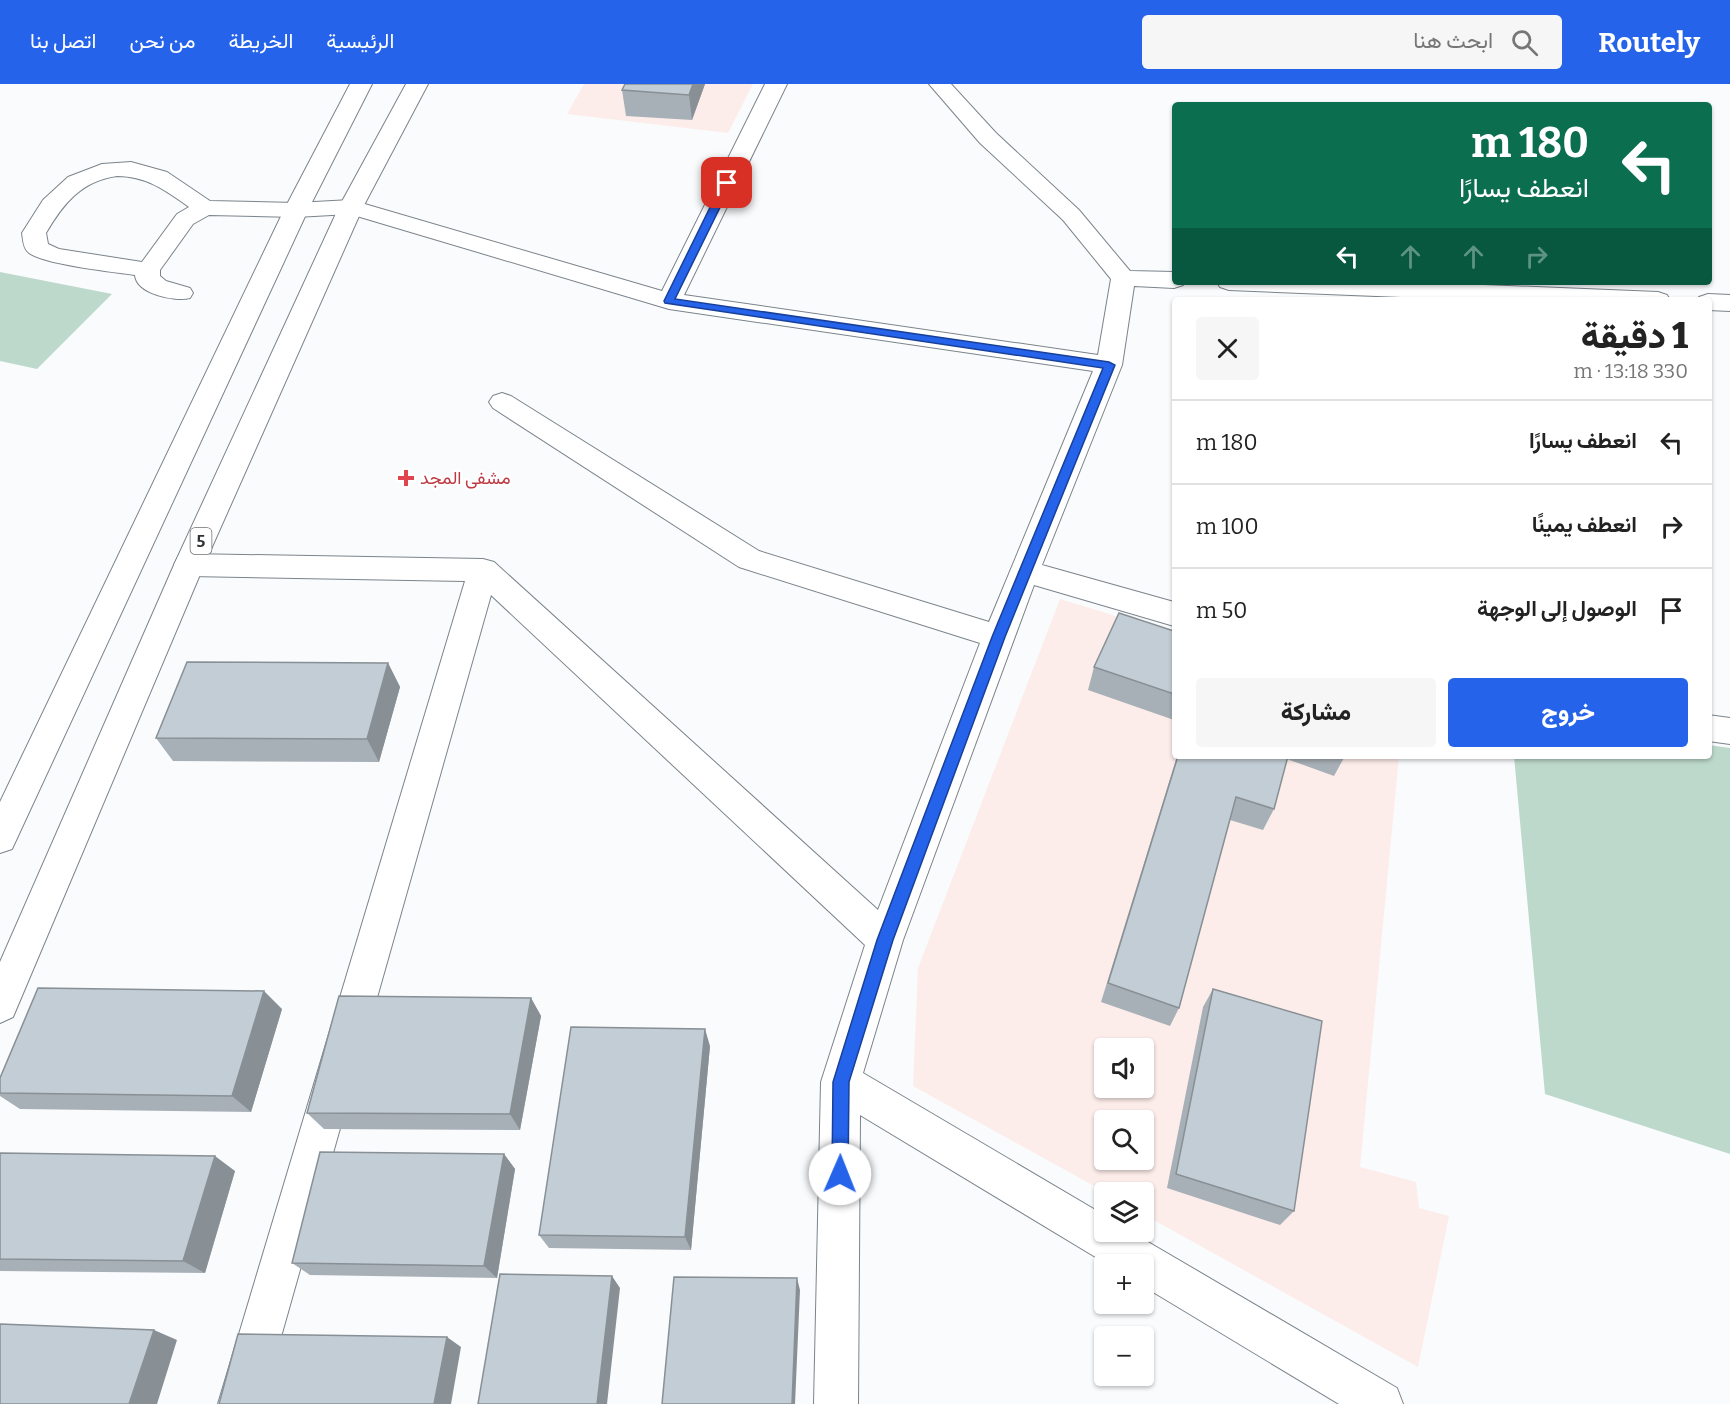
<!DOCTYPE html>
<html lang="ar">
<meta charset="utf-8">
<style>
:root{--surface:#fff;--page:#f6f6f6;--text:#222;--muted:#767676;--line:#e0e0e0;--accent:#2563eb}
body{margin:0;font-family:Bitter,Vazirmatn,serif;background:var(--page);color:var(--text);direction:rtl;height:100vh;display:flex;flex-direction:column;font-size:22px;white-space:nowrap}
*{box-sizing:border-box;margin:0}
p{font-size:20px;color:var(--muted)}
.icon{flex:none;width:33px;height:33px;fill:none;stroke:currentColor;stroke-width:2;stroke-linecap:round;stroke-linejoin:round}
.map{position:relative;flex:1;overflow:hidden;direction:ltr}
.sheet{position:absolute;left:1172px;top:213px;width:540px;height:462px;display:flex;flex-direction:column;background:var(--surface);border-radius:6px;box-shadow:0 2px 4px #0004;direction:rtl}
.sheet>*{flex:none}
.guide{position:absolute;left:1172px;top:18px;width:540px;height:183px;border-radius:6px;box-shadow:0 2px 4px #0004;direction:rtl;background:#0b6e4f;color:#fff;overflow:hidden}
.fabs{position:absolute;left:1094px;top:954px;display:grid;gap:12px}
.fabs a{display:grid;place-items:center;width:60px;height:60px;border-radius:6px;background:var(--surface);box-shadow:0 2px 4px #0004;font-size:30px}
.pin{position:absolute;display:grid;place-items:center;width:51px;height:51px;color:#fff;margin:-26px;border-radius:12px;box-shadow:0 3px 9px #0006}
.me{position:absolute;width:66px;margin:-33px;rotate:1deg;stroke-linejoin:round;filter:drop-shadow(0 0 4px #0008)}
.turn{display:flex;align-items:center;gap:21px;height:126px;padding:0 24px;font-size:27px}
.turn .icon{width:78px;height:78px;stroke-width:2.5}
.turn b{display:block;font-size:42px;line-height:51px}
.lanes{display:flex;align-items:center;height:57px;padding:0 24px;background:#0003;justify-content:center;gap:30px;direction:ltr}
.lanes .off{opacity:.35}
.round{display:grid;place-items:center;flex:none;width:63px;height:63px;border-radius:6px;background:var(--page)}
.head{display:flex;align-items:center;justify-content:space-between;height:102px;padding:0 24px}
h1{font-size:36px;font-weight:800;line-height:45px}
.action{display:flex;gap:12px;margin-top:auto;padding:12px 24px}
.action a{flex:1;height:69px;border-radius:6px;background:var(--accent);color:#fff;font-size:24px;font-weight:800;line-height:69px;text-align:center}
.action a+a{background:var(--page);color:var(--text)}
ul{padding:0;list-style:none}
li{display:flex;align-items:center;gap:18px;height:84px;padding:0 24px;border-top:2px solid var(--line)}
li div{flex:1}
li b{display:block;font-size:22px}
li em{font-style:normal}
header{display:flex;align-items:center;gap:36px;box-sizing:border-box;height:84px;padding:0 30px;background:var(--accent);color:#fff}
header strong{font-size:28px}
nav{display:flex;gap:33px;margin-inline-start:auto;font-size:21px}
.search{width:420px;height:54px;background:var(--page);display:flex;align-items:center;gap:15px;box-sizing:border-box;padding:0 21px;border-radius:6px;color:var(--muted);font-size:22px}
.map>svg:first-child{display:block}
.education{fill:#fdedea;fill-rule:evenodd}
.green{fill:#bdd9cb}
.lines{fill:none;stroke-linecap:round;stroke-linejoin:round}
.minor-casing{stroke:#7b848b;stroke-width:2}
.major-casing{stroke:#7b848b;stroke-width:2}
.minor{fill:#fff;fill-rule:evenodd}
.major{fill:#fff;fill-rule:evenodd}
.wall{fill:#a8b0b7}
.shaded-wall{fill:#889095}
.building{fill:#c3cdd5;stroke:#889095;stroke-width:1.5}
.route{fill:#2563eb;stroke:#184099;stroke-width:1.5}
.health-dot{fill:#e0444e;stroke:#fff;stroke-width:2}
.labels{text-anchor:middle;stroke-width:5;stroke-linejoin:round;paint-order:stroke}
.shield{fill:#fff;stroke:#6d7072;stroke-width:1.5}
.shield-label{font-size:16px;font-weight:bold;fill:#2f3336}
.health-label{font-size:18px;fill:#be3a42;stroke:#fff;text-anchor:start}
</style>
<header>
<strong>Routely</strong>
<div class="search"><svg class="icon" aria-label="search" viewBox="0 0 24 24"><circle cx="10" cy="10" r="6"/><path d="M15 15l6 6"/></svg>ابحث هنا</div>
<nav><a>الرئيسية</a><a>الخريطة</a><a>من نحن</a><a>اتصل بنا</a></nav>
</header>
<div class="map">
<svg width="1730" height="1320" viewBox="0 0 1730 1320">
<rect width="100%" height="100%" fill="#f9fbfd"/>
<!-- education -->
<path class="education" d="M584,0H753L728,49L567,30Z
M1060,515L1174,550V672H1399L1360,1083L1416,1098L1419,1124L1449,1132L1418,1283L1143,1130V1108H1105L913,1002L918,884ZM1104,964H1143V1004H1104ZM1104,1036H1143V1076H1104Z"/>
<!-- green -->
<path class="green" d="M0,188L112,210L37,285L0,277Z
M1709,661L1730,664V1070L1545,1010L1514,672H1708Z"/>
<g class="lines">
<defs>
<path id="minor" d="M765,0H787L684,211L1098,271L1111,195L1063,136L980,59L929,0H951L996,49L1079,126L1130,187L1174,188V198H1185L1183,201L1174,204L1134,202L1122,281L1042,481L1174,518V542L1034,501L903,856L863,989L1104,1131V1148H1131L1397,1304L1403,1320H1339L1143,1202V1180H1107L860,1031L858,1320H814L821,998L865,861L491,511L262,1320H218L465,497L189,492L178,489L174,481L178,473L189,470L483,475L494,478L878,826L980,559L739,483L493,324L489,318L493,312L502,309L511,312L759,467L989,538L1093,287L669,225L350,130L296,133L209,131L193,140L160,186V192L166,197L190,204L193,209L190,214C175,218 136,210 135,191C115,188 37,180 27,167C23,162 23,155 22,149L43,116L68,93L102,80L131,78L167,88L210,117L296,119L351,116L662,207ZM117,92C146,92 165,106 189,123L177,130L142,178L59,165L48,160L46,149C63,120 81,97 117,92Z
M1217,198H1411L1658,208L1667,211L1670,216H1476L1229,206L1220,203Z
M1708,210L1730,211V227L1708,226V216H1697L1699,213Z
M1708,631L1730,634V660L1708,657Z"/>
<path id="major" d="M350,0H372L308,126L12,765L0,769V718L284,126Z
M406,0H428L363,123L204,481L13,933L0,939V878L174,481L339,123Z"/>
</defs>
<!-- minor casing -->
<use href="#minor" class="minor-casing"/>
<!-- major casing -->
<use href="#major" class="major-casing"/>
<!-- minor -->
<use href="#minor" class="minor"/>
<!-- major -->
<use href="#major" class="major"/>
</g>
<!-- wall -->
<path class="wall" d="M625,0H705L692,36L626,32L622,6Z
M1174,547V636L1088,606L1094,583Z
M388,579L400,603L379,678L173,677L156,654Z
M1177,672H1345L1334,692L1287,675L1274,725L1263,746L1230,736L1179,924L1170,942L1101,918Z
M1213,905L1294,1127L1280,1141L1167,1104L1203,923Z
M531,914L541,932L520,1046L324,1045L307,1029Z
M282,925L251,1028L20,1025L0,1012V994Z
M710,962L691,1166L549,1164L539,1151Z
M0,1069L235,1087L205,1189L0,1187Z
M504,1070L515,1085L497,1194L310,1191L292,1179Z"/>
<!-- shaded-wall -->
<path class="shaded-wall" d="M693,0H705L692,36L689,11Z
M388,579L400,603L379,678L367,655Z
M264,907L282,925L251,1028L232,1012Z
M531,914L541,932L520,1046L510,1030Z
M705,945L710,962L691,1166L685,1153Z
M504,1070L515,1085L497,1194L484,1182Z
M215,1072L235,1087L205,1189L183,1177Z
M612,1192L620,1204L607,1320H597Z
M797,1194L800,1206L795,1320H792Z
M154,1246L177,1256L157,1320H129Z
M447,1253L461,1263L451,1320H434Z"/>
<!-- building -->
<path class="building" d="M625,0H693L689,11L622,6Z
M1119,529L1174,547V610L1094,583Z
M187,578L388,579L367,655L156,654Z
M1178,672H1288L1274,725L1236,713L1179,924L1108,899Z
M38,904L264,907L232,1012L0,1009V994Z
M1213,905L1322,937L1294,1127L1176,1090Z
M339,912L531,914L510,1030L307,1029Z
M571,943L705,945L685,1153L539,1151Z
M320,1068L504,1070L484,1182L292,1179Z
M0,1069L215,1072L183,1177L0,1175Z
M500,1190L612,1192L597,1320H478Z
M674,1193L797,1194L792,1320H662Z
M0,1240L154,1246L129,1320H0Z
M238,1250L447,1253L434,1320H219Z"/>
<!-- route -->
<path class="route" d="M727,96L732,99L675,215L1109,278L1115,281L1005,553L893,856L849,998L848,1090L846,1096L840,1098L834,1096L832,1090L833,998L877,856L992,553L1103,284L665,219L664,217L722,99Z"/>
<!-- markers -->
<path class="health-dot" d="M403 385h6v6h6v6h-6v6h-6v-6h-6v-6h6z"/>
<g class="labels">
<!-- shield labels -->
<rect class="shield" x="190.5" y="444" width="21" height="26" rx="4.5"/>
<g class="shield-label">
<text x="201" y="463">5</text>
</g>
<!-- health labels -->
<g class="health-label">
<text x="420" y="400">مشفى المجد</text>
</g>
</g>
</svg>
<div class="fabs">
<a><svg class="icon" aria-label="sound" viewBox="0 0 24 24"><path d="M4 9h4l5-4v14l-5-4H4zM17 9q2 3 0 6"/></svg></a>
<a><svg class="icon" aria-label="search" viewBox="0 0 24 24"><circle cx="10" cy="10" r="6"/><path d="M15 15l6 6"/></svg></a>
<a><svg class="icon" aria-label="layers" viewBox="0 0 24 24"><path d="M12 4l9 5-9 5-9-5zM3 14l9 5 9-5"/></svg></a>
<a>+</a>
<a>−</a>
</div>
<div class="pin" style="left:727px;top:99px;background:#d93025"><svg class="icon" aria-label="arrive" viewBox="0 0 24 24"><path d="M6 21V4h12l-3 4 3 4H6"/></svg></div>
<svg class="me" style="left:840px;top:1090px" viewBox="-20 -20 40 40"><circle r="19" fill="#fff"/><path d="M0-13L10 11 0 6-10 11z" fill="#2563eb"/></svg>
<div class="guide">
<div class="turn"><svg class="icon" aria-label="left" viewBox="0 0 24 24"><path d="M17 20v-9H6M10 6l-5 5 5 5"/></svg><div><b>180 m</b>انعطف يسارًا</div></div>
<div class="lanes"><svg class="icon" aria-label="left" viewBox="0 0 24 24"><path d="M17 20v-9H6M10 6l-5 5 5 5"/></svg><svg class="icon off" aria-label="ahead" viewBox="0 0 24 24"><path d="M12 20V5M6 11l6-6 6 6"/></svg><svg class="icon off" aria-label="ahead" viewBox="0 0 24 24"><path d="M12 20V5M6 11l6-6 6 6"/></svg><svg class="icon off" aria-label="right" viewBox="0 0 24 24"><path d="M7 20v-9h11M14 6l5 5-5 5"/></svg></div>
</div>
<section class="sheet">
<div class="head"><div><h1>1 دقيقة</h1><p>330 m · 13:18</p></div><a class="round"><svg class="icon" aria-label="close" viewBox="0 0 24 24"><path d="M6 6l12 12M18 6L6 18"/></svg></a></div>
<ul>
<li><svg class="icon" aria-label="left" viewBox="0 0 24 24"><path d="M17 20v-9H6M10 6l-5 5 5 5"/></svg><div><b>انعطف يسارًا</b></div><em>180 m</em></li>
<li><svg class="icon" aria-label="right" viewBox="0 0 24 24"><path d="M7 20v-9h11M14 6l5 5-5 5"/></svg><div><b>انعطف يمينًا</b></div><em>100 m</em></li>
<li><svg class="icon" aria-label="arrive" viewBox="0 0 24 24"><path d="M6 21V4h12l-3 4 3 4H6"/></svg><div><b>الوصول إلى الوجهة</b></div><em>50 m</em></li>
</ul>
<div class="action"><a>خروج</a><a>مشاركة</a></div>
</section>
</div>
